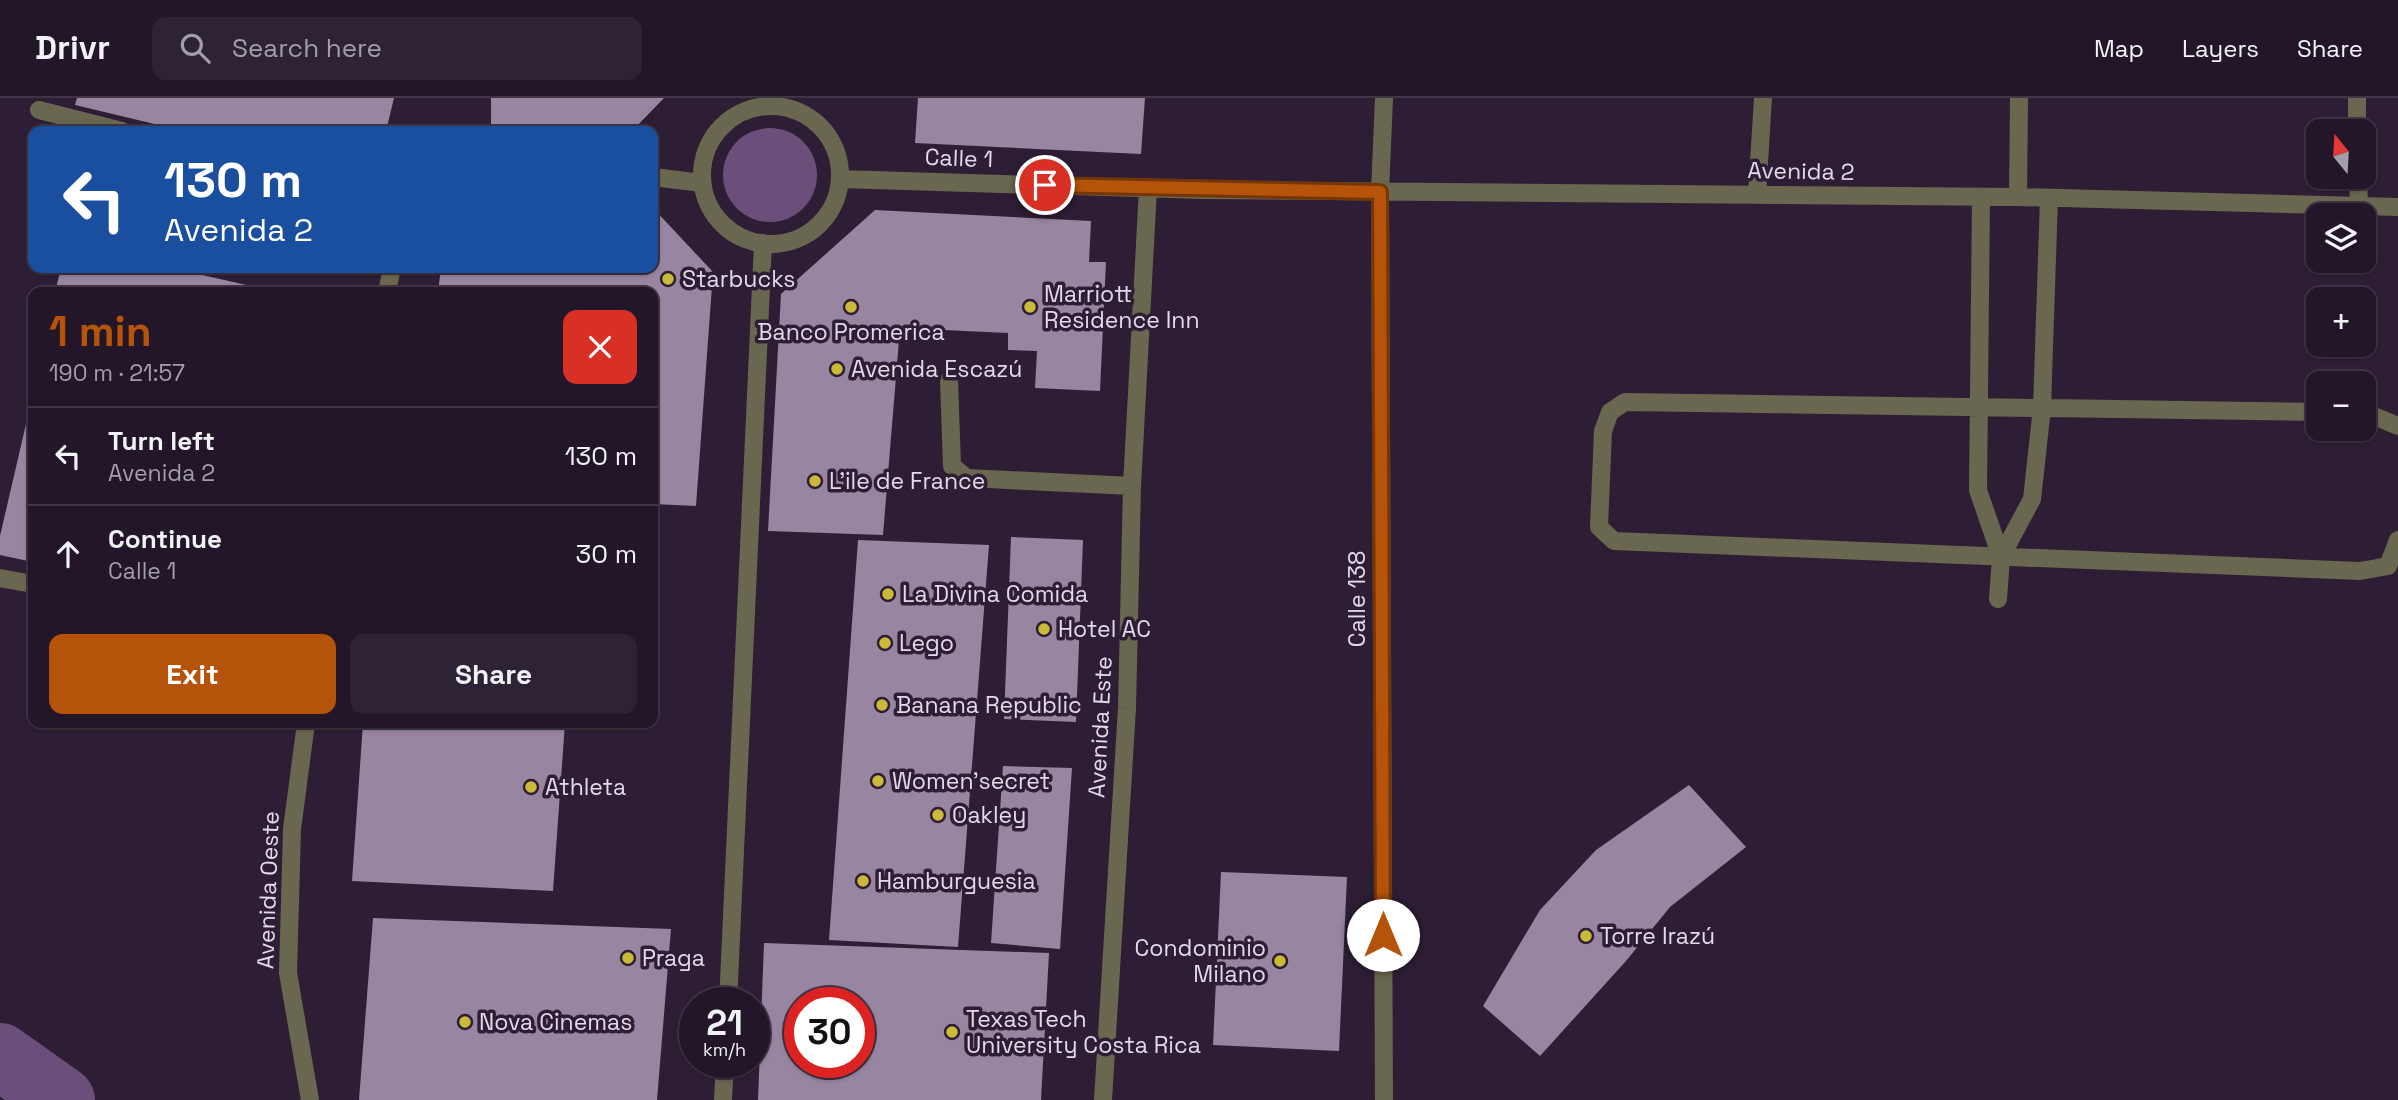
<!DOCTYPE html>
<meta charset="utf-8">
<style>
:root{--surface:#221628;--page:#2e2334;--text:#f1f3f6;--muted:#a29fa8;--line:#3f3545;--accent:#b45309}
body{margin:0;font-family:"Space Grotesk",sans-serif;background:var(--page);color:var(--text);height:100vh;display:flex;flex-direction:column;font-size:26px;white-space:nowrap}
*{box-sizing:border-box;margin:0}
p{font-size:23px;color:var(--muted)}
.icon{flex:none;width:38px;height:38px;fill:none;stroke:currentColor;stroke-width:2;stroke-linecap:round;stroke-linejoin:round}
.map{position:relative;flex:1;overflow:hidden}
.details{position:absolute;left:28px;top:189px;width:630px;height:441px;display:flex;flex-direction:column;background:var(--surface);border-radius:14px;box-shadow:0 2px 5px #0004,0 0 0 2px var(--line)}
.details>*{flex:none}
.banner{position:absolute;left:28px;top:28px;width:630px;height:147px;border-radius:14px;box-shadow:0 2px 5px #0004,0 0 0 2px var(--line);background:#1a4fa0;color:#fff;overflow:hidden}
.needle{width:46px;rotate:342deg}
.tools{position:absolute;left:2306px;top:21px;display:grid;gap:14px}
.tools a{display:grid;place-items:center;width:70px;height:70px;border-radius:14px;background:var(--surface);box-shadow:0 2px 5px #0004,0 0 0 2px var(--line);font-size:35px}
.speed{position:absolute;left:679px;top:889px;display:flex;gap:14px;font-size:35px;font-weight:700;text-align:center}
.speed>*{display:grid;place-content:center;width:91px;height:91px;border-radius:50%;background:var(--surface);box-shadow:0 2px 5px #0004,0 0 0 2px var(--line);line-height:1}
.speed small{font-size:18px;font-weight:400}
.speed .limit{border:10px solid #d22;background:#fff;color:#111}
.pin{position:absolute;display:grid;place-items:center;width:60px;height:60px;color:#fff;margin:-30px;border:4px solid #fff;border-radius:50%;box-shadow:0 2px 7px #0007}
.me{position:absolute;width:77px;margin:-38px;rotate:0deg;stroke-linejoin:round;filter:drop-shadow(0 0 5px #0008)}
.turn{display:flex;align-items:center;gap:24px;height:147px;padding:0 21px;font-size:32px}
.turn .icon{width:91px;height:91px;stroke-width:2.5}
.turn b{display:block;font-size:49px;line-height:60px}
.round{display:grid;place-items:center;flex:none;width:74px;height:74px;border-radius:14px;background:var(--page)}
.overview{display:flex;align-items:center;justify-content:space-between;height:119px;padding:0 21px}
h1{font-size:42px;font-weight:700;line-height:52px;color:var(--accent)}
.cta{display:flex;gap:14px;margin-top:auto;padding:14px 21px}
.cta a{flex:1;height:80px;border-radius:14px;background:var(--accent);color:#fff;font-size:28px;font-weight:700;line-height:80px;text-align:center}
.cta a+a{background:var(--page);color:var(--text)}
ul{padding:0;list-style:none}
li{display:flex;align-items:center;gap:21px;height:98px;padding:0 21px;border-top:2px solid var(--line)}
li div{flex:1}
li b{display:block;font-size:26px}
li em{font-style:normal}
header{display:flex;align-items:center;gap:42px;box-sizing:border-box;height:98px;padding:0 35px;background:var(--surface);border-bottom:2px solid var(--line)}
header strong{font-size:33px}
nav{display:flex;gap:38px;margin-inline-start:auto;font-size:24px}
.search{width:490px;height:63px;background:var(--page);display:flex;align-items:center;gap:18px;box-sizing:border-box;padding:0 24px;border-radius:14px;color:var(--muted);font-size:26px}
.map>svg:first-child{display:block}
.water{fill:#6c4e7b}
.lines{fill:none;stroke-linecap:round;stroke-linejoin:round}
.river{stroke:#6c4e7b;stroke-width:66}
.building{fill:#9885a1;fill-rule:evenodd}
.service{stroke:#69674f;stroke-width:18}
.minor{stroke:#69674f;stroke-width:18}
.route-casing{stroke:#753606;stroke-width:18}
.route{stroke:#b45309;stroke-width:12}
.poi-dot{fill:#cbba39;stroke:#2e1e35;stroke-width:2.5}
.labels{text-anchor:middle;stroke-width:7;stroke-linejoin:round;paint-order:stroke}
.street-label{font-size:23px;fill:#e3d9e9;stroke:#2e1e35}
.poi-label{font-size:23px;fill:#e3d9e9;stroke:#2e1e35;text-anchor:start}
</style>
<header>
<strong>Drivr</strong>
<div class="search"><svg class="icon" aria-label="search" viewBox="0 0 24 24"><circle cx="10" cy="10" r="6"/><path d="M15 15l6 6"/></svg>Search here</div>
<nav><a>Map</a><a>Layers</a><a>Share</a></nav>
</header>
<div class="map">
<svg width="2398" height="1002" viewBox="0 0 2398 1002">
<rect width="100%" height="100%" fill="#2e1e35"/>
<!-- water -->
<path class="water" d="M723 77a47 47 0 1 1 94 0a47 47 0 1 1-94 0Z"/>
<g class="lines">
<!-- river -->
<path class="river" d="M0,958L62,1002"/>
</g>
<!-- building -->
<path class="building" d="M77,0H394L386,33H184L75,7Z
M491,0H664L632,33H491Z
M918,0H1145L1141,56L915,45Z
M653,110L713,174L696,408L653,406V194H438L441,170H653Z
M875,112L1091,123L1089,164H1106L1100,293L1035,290L1037,253L1008,252V235L900,230L883,437L768,433L781,196Z
M61,170H172L277,194H55Z
M33,296V464L0,457V438Z
M1011,439L1083,442L1076,624L1004,621Z
M858,442L989,447L958,849L829,842Z
M363,625H565L553,793L352,783Z
M1003,668L1072,670L1060,851L991,845Z
M1689,687L1746,749L1670,809L1626,863L1540,958L1483,908L1540,812L1596,752Z
M1221,774L1347,779L1339,953L1213,947Z
M373,820L671,831L657,1002H359Z
M764,845L1049,855L1041,1002H758ZM800,905H859V964H800Z"/>
<g class="lines">
<!-- service -->
<path class="service" d="M702 77a69 69 0 1 1 138 0a69 69 0 1 1-138 0Z
M39,12L122,33
M653,79L702,85
M840,81L1203,92
M387,194L392,170
M949,282L952,368L967,380L1132,388
M0,480L33,486
M306,625L292,731L288,875L310,1002
M728,905L763,145
M723,1002L725,964
M1103,1002L1127,610L1132,388L1148,90"/>
<!-- minor -->
<path class="minor" d="M2357,0V33
M2358,79L2359,107
M1203,92L2018,99L2398,109
M1757,97L1763,0
M1981,99L1978,392L2001,459L1998,501
M2018,99L2019,0
M2319,314L1625,304L1610,314L1603,333L1599,429L1614,443L2360,473L2388,468L2398,442
M2364,314L2398,328
M2001,459L2032,401L2042,310L2049,100
M1384,1002L1380,94L1384,0"/>
</g>
<g class="lines">
<defs>
<path id="route" d="M1045,87L1380,94L1383,837"/>
</defs>
<!-- route casing -->
<use href="#route" class="route-casing"/>
<!-- route -->
<use href="#route" class="route"/>
</g>
<!-- markers -->
<g class="poi-dot">
<circle cx="668" cy="181" r="7"/>
<circle cx="851" cy="209" r="7"/>
<circle cx="1030" cy="209" r="7"/>
<circle cx="837" cy="271" r="7"/>
<circle cx="815" cy="383" r="7"/>
<circle cx="888" cy="496" r="7"/>
<circle cx="1044" cy="531" r="7"/>
<circle cx="885" cy="545" r="7"/>
<circle cx="882" cy="607" r="7"/>
<circle cx="878" cy="683" r="7"/>
<circle cx="531" cy="689" r="7"/>
<circle cx="938" cy="717" r="7"/>
<circle cx="863" cy="783" r="7"/>
<circle cx="1586" cy="838" r="7"/>
<circle cx="628" cy="860" r="7"/>
<circle cx="1280" cy="863" r="7"/>
<circle cx="465" cy="924" r="7"/>
<circle cx="952" cy="934" r="7"/>
</g>
<g class="labels">
<!-- street labels -->
<g class="street-label">
<text transform="translate(959 60) rotate(2)" y="8">Calle 1</text>
<text transform="translate(1801 73) rotate(1)" y="8">Avenida 2</text>
<text transform="translate(1357 501) rotate(-90)" y="8">Calle 138</text>
<text transform="translate(1100 629) rotate(-87)" y="8">Avenida Este</text>
<text transform="translate(268 792) rotate(-88)" y="8">Avenida Oeste</text>
</g>
<!-- poi labels -->
<g class="poi-label">
<text x="682" y="189">Starbucks</text>
<text x="1044" y="204">Marriott<tspan x="1044" dy="26">Residence Inn</tspan></text>
<text x="851" y="242" text-anchor="middle">Banco Promerica</text>
<text x="851" y="279">Avenida Escazú</text>
<text x="829" y="391">L'ile de France</text>
<text x="902" y="504">La Divina Comida</text>
<text x="1058" y="539">Hotel AC</text>
<text x="899" y="553">Lego</text>
<text x="896" y="615">Banana Republic</text>
<text x="892" y="691">Women'secret</text>
<text x="545" y="697">Athleta</text>
<text x="952" y="725">Oakley</text>
<text x="877" y="791">Hamburguesia</text>
<text x="1600" y="846">Torre Irazú</text>
<text x="1266" y="858" text-anchor="end">Condominio<tspan x="1266" dy="26">Milano</tspan></text>
<text x="642" y="868">Praga</text>
<text x="966" y="929">Texas Tech<tspan x="966" dy="26">University Costa Rica</tspan></text>
<text x="479" y="932">Nova Cinemas</text>
</g>
</g>
</svg>
<div class="tools">
<a><svg class="needle" viewBox="-14 -14 28 28"><path d="M0-13l5 13h-10z" fill="#e53935"/><path d="M0 13l5-13h-10z" fill="#a29fa8"/></svg></a>
<a><svg class="icon" aria-label="layers" viewBox="0 0 24 24"><path d="M12 4l9 5-9 5-9-5zM3 14l9 5 9-5"/></svg></a>
<a>+</a>
<a>−</a>
</div>
<div class="speed"><div>21<small>km/h</small></div><div class="limit">30</div></div>
<div class="pin" style="left:1045px;top:87px;background:#d93025"><svg class="icon" aria-label="arrive" viewBox="0 0 24 24"><path d="M6 21V4h12l-3 4 3 4H6"/></svg></div>
<svg class="me" style="left:1383px;top:837px" viewBox="-20 -20 40 40"><circle r="19" fill="#fff"/><path d="M0-13L10 11 0 6-10 11z" fill="#b45309"/></svg>
<div class="banner">
<div class="turn"><svg class="icon" aria-label="left" viewBox="0 0 24 24"><path d="M17 20v-9H6M10 6l-5 5 5 5"/></svg><div><b>130 m</b>Avenida 2</div></div>
</div>
<section class="details">
<div class="overview"><div><h1>1 min</h1><p>190 m · 21:57</p></div><a class="round" style="background:#d93025;color:#fff"><svg class="icon" aria-label="close" viewBox="0 0 24 24"><path d="M6 6l12 12M18 6L6 18"/></svg></a></div>
<ul>
<li><svg class="icon" aria-label="left" viewBox="0 0 24 24"><path d="M17 20v-9H6M10 6l-5 5 5 5"/></svg><div><b>Turn left</b><p>Avenida 2</p></div><em>130 m</em></li>
<li><svg class="icon" aria-label="ahead" viewBox="0 0 24 24"><path d="M12 20V5M6 11l6-6 6 6"/></svg><div><b>Continue</b><p>Calle 1</p></div><em>30 m</em></li>
</ul>
<div class="cta"><a>Exit</a><a>Share</a></div>
</section>
</div>
